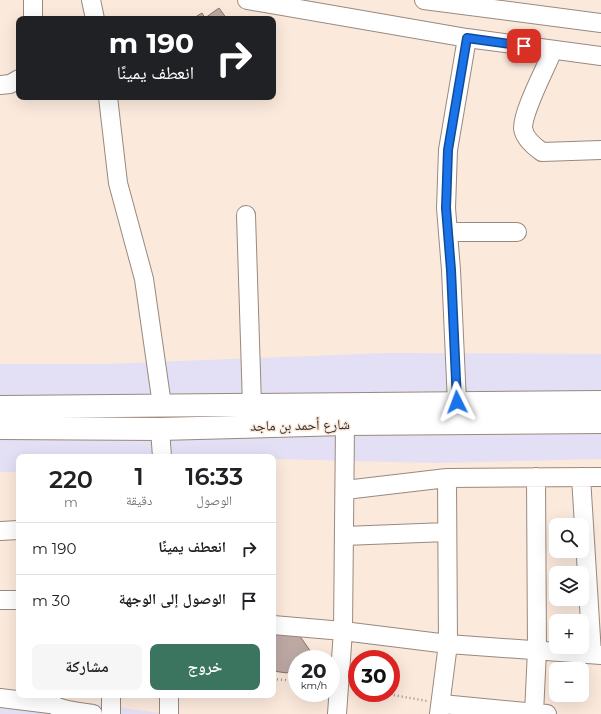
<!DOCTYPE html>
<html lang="ar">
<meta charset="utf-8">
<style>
:root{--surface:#fff;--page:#f6f6f6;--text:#202124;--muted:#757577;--line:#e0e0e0;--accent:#3b755f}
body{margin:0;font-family:Montserrat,"Noto Naskh Arabic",sans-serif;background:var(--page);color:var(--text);direction:rtl;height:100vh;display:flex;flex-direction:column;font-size:15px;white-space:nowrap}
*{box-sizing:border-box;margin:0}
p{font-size:13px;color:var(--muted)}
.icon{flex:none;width:22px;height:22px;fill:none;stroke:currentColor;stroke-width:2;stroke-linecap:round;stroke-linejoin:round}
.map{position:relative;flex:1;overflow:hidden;direction:ltr}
.panel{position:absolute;left:16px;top:454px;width:260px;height:244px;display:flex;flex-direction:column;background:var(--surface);border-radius:8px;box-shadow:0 4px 16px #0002;direction:rtl}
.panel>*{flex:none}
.top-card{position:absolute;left:16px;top:16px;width:260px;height:84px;border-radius:8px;box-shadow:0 4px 16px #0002;direction:rtl;background:#202124;color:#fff;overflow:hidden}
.buttons{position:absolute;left:549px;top:518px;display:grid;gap:8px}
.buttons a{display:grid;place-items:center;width:40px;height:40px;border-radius:8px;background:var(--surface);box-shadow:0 4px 16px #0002;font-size:20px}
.speed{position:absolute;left:288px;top:650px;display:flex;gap:8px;font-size:20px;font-weight:700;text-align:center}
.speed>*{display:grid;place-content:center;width:52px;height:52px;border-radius:50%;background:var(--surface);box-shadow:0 4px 16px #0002;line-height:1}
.speed small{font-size:10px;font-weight:400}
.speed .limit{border:6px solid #d22;background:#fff;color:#111}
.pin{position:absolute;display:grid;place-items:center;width:34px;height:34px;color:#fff;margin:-17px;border-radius:8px;box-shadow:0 2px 6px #0006}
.me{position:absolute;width:44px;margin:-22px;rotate:357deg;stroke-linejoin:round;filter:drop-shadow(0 0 3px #0008)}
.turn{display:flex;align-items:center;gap:14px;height:84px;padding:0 16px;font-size:18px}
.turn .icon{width:52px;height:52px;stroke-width:2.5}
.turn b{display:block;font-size:28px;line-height:34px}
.eta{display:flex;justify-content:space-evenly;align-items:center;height:68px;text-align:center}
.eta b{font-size:24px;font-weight:600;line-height:28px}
.action{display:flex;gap:8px;margin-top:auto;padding:8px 16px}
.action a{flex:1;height:46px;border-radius:8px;background:var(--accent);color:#fff;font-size:16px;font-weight:600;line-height:46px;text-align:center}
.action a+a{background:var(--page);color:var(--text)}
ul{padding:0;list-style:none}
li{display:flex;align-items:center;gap:12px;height:52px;padding:0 16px;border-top:1px solid var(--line)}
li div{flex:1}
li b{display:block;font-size:15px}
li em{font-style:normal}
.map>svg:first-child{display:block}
.commercial{fill:#e3dff5}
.building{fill:#bda8a4;stroke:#85716e}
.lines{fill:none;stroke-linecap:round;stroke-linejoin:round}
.minor-casing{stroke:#99897e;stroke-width:20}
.major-casing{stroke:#99897e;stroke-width:24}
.path{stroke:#a0938a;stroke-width:2.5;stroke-dasharray:1 3;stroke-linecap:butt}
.minor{stroke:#fff;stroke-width:18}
.major{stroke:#fff;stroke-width:22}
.route-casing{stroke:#114b97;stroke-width:10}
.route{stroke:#1a73e8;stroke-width:7}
.labels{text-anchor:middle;stroke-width:3;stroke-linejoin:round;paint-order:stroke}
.street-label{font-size:14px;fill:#322b27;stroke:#fbe9dc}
</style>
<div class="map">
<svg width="601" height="714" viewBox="0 0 601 714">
<rect width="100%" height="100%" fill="#fbe9dc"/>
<!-- commercial -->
<path class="commercial" d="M386,353L601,354V459L437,463L273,459V457H19V472H0V364H106Z
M0,691L28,695L167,714H0Z"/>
<!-- building -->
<path class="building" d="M219,8L227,19H192L202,13L205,18Z
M297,632L311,652L302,659H297V664L287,673L273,671V634Z"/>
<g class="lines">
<defs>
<path id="minor" d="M33,0V19
M91,0L95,19
M247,0L467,38L601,56
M424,0L601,23
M553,50C546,68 523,110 523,128C524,138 535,147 542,152L601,150
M0,85L10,84L19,79
M108,97L118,183L144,279L162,405
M246,215L252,405
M448,232H517
M457,403L451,270L446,208L448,150L467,38
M160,429L162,457
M581,477L592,654
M345,490L447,478L601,477
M0,531L19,530
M344,536L447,532
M0,600H19
M273,625L343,631L448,644L601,655
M46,695C51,712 79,711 93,714
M111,695V714
M169,695V714
M0,698L50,704
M442,704L547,714
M337,714L343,631L345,424
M439,714L448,644L447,478
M534,714L537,650L536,477"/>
<path id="major" d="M0,407L601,402
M0,428L160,429L345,424L601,422"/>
</defs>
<!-- minor casing -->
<use href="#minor" class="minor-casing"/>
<!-- major casing -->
<use href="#major" class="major-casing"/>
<!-- path -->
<path class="path" d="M273,679L297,681
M382,693L427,701"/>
<!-- minor -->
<use href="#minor" class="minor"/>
<!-- major -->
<use href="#major" class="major"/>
</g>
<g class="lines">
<defs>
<path id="route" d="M457,402L451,270L446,208L448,150L467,38L524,46"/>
</defs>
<!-- route casing -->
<use href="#route" class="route-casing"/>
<!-- route -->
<use href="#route" class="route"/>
</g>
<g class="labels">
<!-- street labels -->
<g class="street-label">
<text transform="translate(300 425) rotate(-1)" y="5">شارع أحمد بن ماجد</text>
</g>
</g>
</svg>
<div class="buttons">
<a><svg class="icon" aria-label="search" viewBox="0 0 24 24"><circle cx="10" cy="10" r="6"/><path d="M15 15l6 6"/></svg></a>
<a><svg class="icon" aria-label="layers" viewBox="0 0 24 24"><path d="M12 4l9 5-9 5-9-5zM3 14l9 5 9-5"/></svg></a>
<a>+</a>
<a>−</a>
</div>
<div class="speed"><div>20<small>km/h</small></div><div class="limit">30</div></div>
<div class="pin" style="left:524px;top:46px;background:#d93025"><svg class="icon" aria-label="arrive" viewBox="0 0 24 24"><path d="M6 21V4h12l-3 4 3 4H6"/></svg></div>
<svg class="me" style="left:457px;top:402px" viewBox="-20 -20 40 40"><path d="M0-17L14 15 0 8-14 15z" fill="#1a73e8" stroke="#fff" stroke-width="4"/></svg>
<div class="top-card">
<div class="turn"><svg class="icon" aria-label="right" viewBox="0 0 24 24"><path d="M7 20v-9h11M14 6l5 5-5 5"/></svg><div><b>190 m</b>انعطف يمينًا</div></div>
</div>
<section class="panel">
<div class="eta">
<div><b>16:33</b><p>الوصول</p></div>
<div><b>1</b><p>دقيقة</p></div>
<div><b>220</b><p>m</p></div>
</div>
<ul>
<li><svg class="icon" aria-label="right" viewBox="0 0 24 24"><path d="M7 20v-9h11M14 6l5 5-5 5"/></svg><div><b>انعطف يمينًا</b></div><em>190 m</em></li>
<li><svg class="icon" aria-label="arrive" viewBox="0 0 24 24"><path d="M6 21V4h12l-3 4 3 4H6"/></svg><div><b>الوصول إلى الوجهة</b></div><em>30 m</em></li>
</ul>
<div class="action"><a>خروج</a><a>مشاركة</a></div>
</section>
</div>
